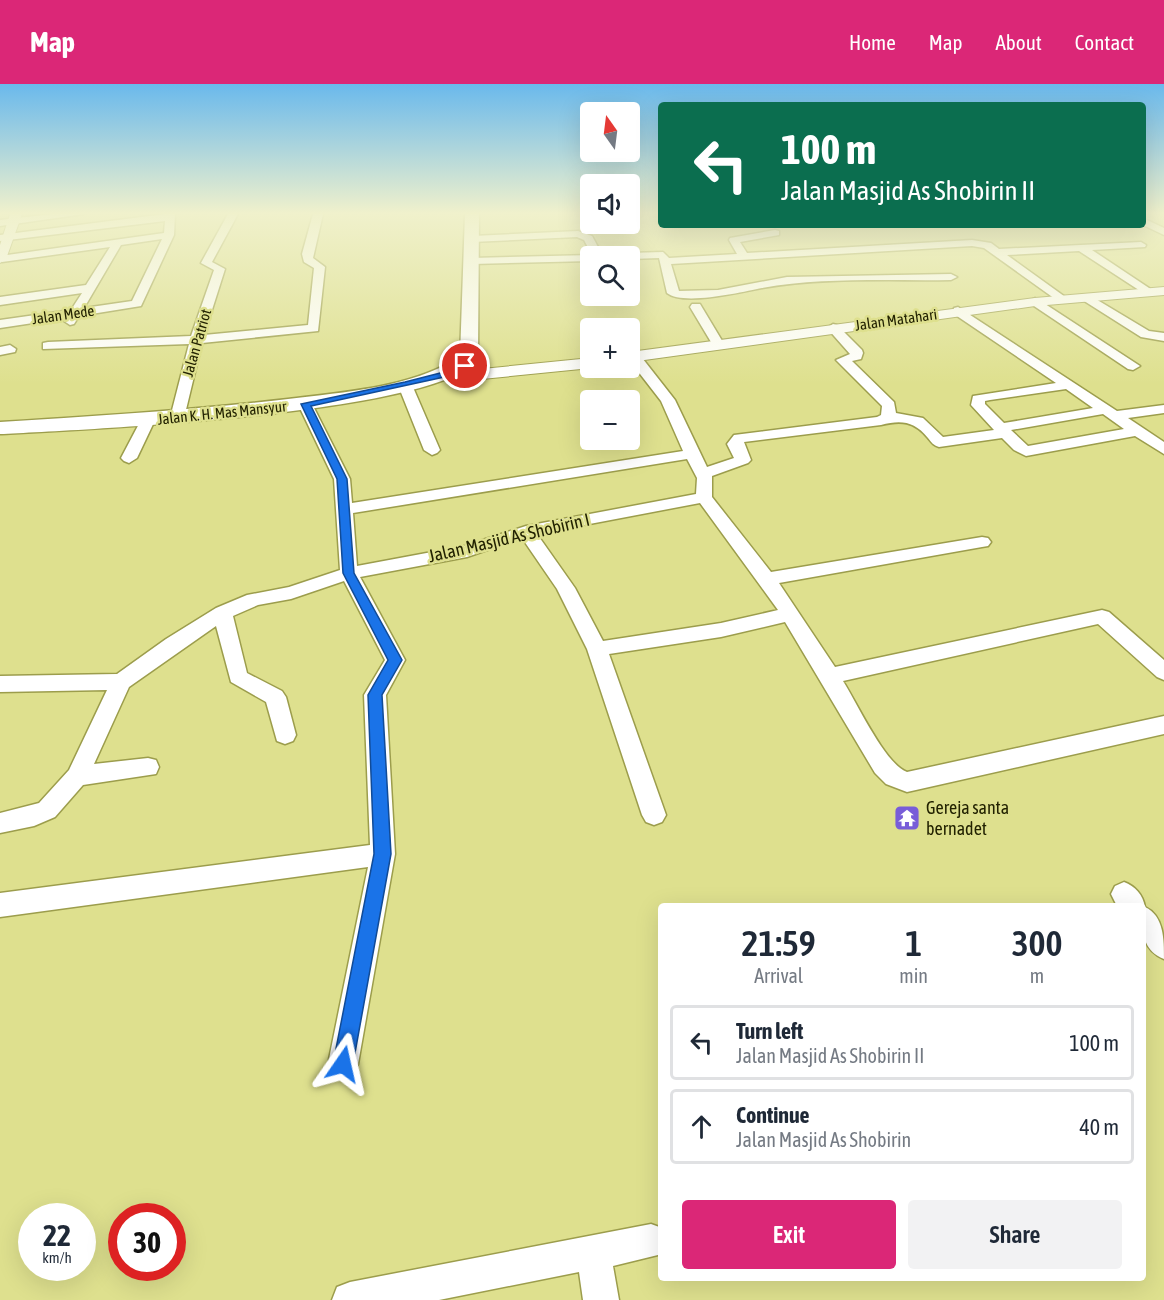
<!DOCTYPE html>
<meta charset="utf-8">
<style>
:root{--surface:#fff;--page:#f2f2f3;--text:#1f2937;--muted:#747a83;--line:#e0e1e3;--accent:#db2777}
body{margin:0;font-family:"Asap Condensed",sans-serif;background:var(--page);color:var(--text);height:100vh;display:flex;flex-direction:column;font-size:22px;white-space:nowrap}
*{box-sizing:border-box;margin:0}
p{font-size:20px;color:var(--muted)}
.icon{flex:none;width:33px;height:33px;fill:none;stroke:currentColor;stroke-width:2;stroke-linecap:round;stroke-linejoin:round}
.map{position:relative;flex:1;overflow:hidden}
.details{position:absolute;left:658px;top:819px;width:488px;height:378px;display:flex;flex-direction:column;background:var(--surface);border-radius:6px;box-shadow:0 6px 24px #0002}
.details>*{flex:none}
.top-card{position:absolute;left:658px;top:18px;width:488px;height:126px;border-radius:6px;box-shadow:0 6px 24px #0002;background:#0b6e4f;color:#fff;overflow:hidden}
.needle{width:39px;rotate:346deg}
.controls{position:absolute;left:580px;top:18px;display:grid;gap:12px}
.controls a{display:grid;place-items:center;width:60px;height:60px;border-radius:6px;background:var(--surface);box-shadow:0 6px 24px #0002;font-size:30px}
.speed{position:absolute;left:18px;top:1119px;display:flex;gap:12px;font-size:30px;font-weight:700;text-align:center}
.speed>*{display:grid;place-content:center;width:78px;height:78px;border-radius:50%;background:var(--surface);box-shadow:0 6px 24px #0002;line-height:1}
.speed small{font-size:15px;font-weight:400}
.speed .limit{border:9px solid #d22;background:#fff;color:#111}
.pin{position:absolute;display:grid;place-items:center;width:51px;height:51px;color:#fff;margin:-26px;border:3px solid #fff;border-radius:50%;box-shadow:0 2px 6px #0007}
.me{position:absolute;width:66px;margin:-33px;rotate:11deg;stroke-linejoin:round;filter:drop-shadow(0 0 4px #0008)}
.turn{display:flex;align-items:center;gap:21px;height:126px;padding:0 24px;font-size:27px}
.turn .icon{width:78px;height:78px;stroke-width:2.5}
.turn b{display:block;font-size:42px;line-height:51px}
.eta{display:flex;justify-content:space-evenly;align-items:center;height:102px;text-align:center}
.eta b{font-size:36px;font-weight:600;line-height:42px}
.cta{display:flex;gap:12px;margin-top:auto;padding:12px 24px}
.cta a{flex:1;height:69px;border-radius:6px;background:var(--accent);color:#fff;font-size:24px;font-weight:600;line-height:69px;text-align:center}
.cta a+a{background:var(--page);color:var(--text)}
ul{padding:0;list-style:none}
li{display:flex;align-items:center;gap:18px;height:75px;margin:0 12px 9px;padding:0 12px;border:3px solid var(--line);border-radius:6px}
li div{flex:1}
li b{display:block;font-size:22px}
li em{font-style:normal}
header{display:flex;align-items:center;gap:36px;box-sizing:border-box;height:84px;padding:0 30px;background:var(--accent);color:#fff}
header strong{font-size:28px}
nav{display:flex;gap:33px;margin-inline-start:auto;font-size:21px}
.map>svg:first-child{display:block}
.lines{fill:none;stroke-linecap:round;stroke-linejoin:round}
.minor-casing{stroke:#9c9d4c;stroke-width:3}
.tertiary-casing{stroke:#9c9d4c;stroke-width:2}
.secondary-casing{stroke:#9c9d4c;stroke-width:3}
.minor{fill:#fff;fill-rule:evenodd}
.tertiary{fill:#fff;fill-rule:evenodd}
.secondary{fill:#fff;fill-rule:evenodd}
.route{fill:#1a73e8;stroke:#114b97;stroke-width:1.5}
.labels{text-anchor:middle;stroke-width:5;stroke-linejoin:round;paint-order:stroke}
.far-street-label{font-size:15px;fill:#222201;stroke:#dee08e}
.street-label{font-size:18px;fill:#222201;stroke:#dee08e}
.poi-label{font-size:18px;fill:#222201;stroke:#dee08e;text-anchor:start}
</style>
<header>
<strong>Map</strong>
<nav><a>Home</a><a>Map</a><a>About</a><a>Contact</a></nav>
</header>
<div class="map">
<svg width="1164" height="1216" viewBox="0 0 1164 1216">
<rect width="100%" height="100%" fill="#dee08e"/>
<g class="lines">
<defs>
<path id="minor" d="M52,130H84L0,142V136Z
M165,130H175L174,151L141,222L79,232L74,240L70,241L64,237L66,234L0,244V236L71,226L82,209L0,221V213L86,201L110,163L2,178L0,172L164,149L165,137L0,157V151ZM162,155L132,217L84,224L121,161Z
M228,130H238L212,178L225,185L204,251L308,241L314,184L304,178L302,170L313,130H323L313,174L325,183L318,247L202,259L184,334L177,338L170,334L189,260L43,265V259L48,258L191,252L214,186L201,179Z
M1143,134L1164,144V151L1143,141Z
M775,146L779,147V151L740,158L747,169L972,156L991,159L999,165L1141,158L1146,161L1145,163L1092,166L1155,208L1145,210L1079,167L1007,171L1068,215L1058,217L984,164L972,162L671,180L679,207L718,206L787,193L951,190L957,193L951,196C889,197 823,193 762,204C742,208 683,222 667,209L659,174L630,175V172H624L629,169L663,168L669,174L737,170L729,156L730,154Z
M578,147L592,152L603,172H591V177L472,180L467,177L472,174L592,171L584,156L577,153L472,158L467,155L472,152Z
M1081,211H1089L1149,247L1164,249V257L1141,253L1081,215Z
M1035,214L1039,216L1140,282L1133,286L1128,285L1031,220V216Z
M692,220H700L724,260L722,263H714L690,223Z
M958,223L1117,327L1164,321V329L1128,334L1164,358V370L1135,352L1026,372L1014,366L1002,354L939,363C933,361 932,359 928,354C914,337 901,336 881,341L744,358L751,376L748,379L712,392V413L771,488L982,453L988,454L991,458L988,462L982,463L779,499L835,583L1102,526L1109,528L1164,576V596L1157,593L1098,540L843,597C857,619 885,680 907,688L1164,632V650L907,708L886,700L875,689L785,538L721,553L609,570L666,731L662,738L654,741L646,738L642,731L587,565L557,505L522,454L467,473L360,493L405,576L386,611L395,770L358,980L354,991L343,995L332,991L328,980L368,783L0,833V809L370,761L364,611L385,576L344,497L291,515L258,521L233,532L247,589L282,607L286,613L296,651L293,657L285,660L277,657L266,618L231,598L216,542L129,603L94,680L148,674L156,676L159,683L156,690L83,701L55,733L34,742L0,749V729L39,719L69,686L107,606L0,608V592L117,590L166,555L216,524L247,511L289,503L340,486L334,395L298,320L300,317H310L312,320L350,395L352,419L683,367L661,317L630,277V270H639L675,316L707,383L734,374L727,360L734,351L877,333L881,331L882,322L836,276L850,270L827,244L833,240L837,241L862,266L863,269L861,275L852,277L894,318L896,329L923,334L943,353L994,346L971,321L973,312L1056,299L954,230V224ZM1066,305L1093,324L1004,339L985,320V317L990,316ZM1103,330L1124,345L1028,362L1011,346ZM687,375L697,394L696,410L526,442L464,462L357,482L353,429ZM700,419L778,526L721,539L603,557L575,504L537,450Z
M10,261L16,265L15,268L0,271V263Z
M405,297L412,301L440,366L437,369L432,371L424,366L398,301Z
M148,332L155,336L137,374L129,379L124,377L121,374L141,336Z
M1124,798C1135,802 1143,811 1145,823C1164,832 1164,855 1164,875C1140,865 1143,845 1143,822H1117L1111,810L1115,802Z
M651,1140L662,1144V1170L613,1182L619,1216H583L579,1188L439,1216H332L337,1203L350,1198Z"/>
<path id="tertiary" d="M10,130H22L6,175L0,179V161Z
M1164,203V211L1035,222L630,278V268L1035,214Z
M591,274V284L472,296L449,291L447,288L455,283L472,286Z"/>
<path id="secondary" d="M465,130H479L478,275C440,330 78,346 0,350V338C96,332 192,326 288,315C345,308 410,304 460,273Z"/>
</defs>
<!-- minor casing -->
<use href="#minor" class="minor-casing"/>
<!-- tertiary casing -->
<use href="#tertiary" class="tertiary-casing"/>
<!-- secondary casing -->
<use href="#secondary" class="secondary-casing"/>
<!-- minor -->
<use href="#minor" class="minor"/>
<!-- tertiary -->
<use href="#tertiary" class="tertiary"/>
<!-- secondary -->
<use href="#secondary" class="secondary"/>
</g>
<!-- sky -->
<linearGradient id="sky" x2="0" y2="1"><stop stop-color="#6ab9ec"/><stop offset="0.43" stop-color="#f0f1cc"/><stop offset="1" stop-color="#f0f1cc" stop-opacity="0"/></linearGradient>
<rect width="1164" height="300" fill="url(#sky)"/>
<!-- route -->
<path class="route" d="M462,280L469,282L458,290L311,322L347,395L354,489L402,576L382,611L391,770L353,980L350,987L343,990L336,987L333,980L374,770L368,611L388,576L343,489L337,395L301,320L405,298L452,286Z"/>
<!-- icons -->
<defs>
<symbol id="temple-square" viewBox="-11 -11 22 22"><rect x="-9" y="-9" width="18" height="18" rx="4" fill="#785dd8" stroke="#dee08e"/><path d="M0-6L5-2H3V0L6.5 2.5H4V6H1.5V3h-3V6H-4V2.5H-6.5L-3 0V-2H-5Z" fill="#fff"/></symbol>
</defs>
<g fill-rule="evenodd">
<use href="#temple-square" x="892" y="719" width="30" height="30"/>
</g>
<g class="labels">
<!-- far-street labels -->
<g class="far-street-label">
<text transform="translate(63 231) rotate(-8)" y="5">Jalan Mede</text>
<text transform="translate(896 236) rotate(-8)" y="5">Jalan Matahari</text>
<text transform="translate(197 259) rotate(-74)" y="5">Jalan Patriot</text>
<text transform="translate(222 329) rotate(-6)" y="5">Jalan K. H. Mas Mansyur</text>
</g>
<!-- street labels -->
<g class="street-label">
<text transform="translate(509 454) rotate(-13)" y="6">Jalan Masjid As Shobirin I</text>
</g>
<!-- poi labels -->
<g class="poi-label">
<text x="926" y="730">Gereja santa<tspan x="926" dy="21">bernadet</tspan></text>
</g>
</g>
</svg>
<div class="controls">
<a><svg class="needle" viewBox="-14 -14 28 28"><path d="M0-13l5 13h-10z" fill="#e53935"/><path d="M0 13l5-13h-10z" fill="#747a83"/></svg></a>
<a><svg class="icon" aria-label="sound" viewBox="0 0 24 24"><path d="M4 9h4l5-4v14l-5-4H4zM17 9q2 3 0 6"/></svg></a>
<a><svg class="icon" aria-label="search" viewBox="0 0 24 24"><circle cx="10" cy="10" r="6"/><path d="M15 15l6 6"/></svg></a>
<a>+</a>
<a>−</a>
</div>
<div class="speed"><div>22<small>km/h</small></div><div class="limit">30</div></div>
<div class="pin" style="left:465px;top:282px;background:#d93025"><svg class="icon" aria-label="arrive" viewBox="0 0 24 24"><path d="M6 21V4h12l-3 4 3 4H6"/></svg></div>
<svg class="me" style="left:343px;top:980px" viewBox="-20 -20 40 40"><path d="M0-17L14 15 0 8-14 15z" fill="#1a73e8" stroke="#fff" stroke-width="4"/></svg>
<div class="top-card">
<div class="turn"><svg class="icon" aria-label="left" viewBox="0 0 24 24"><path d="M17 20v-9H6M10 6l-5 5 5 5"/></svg><div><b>100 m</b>Jalan Masjid As Shobirin II</div></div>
</div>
<section class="details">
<div class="eta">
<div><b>21:59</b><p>Arrival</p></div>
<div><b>1</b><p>min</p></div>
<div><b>300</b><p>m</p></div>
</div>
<ul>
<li><svg class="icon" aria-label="left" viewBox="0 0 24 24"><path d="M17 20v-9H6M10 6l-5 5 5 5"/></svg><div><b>Turn left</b><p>Jalan Masjid As Shobirin II</p></div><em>100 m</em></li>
<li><svg class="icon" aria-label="ahead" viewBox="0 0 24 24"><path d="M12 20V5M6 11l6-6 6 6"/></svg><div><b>Continue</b><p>Jalan Masjid As Shobirin</p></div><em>40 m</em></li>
</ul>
<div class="cta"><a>Exit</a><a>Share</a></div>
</section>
</div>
